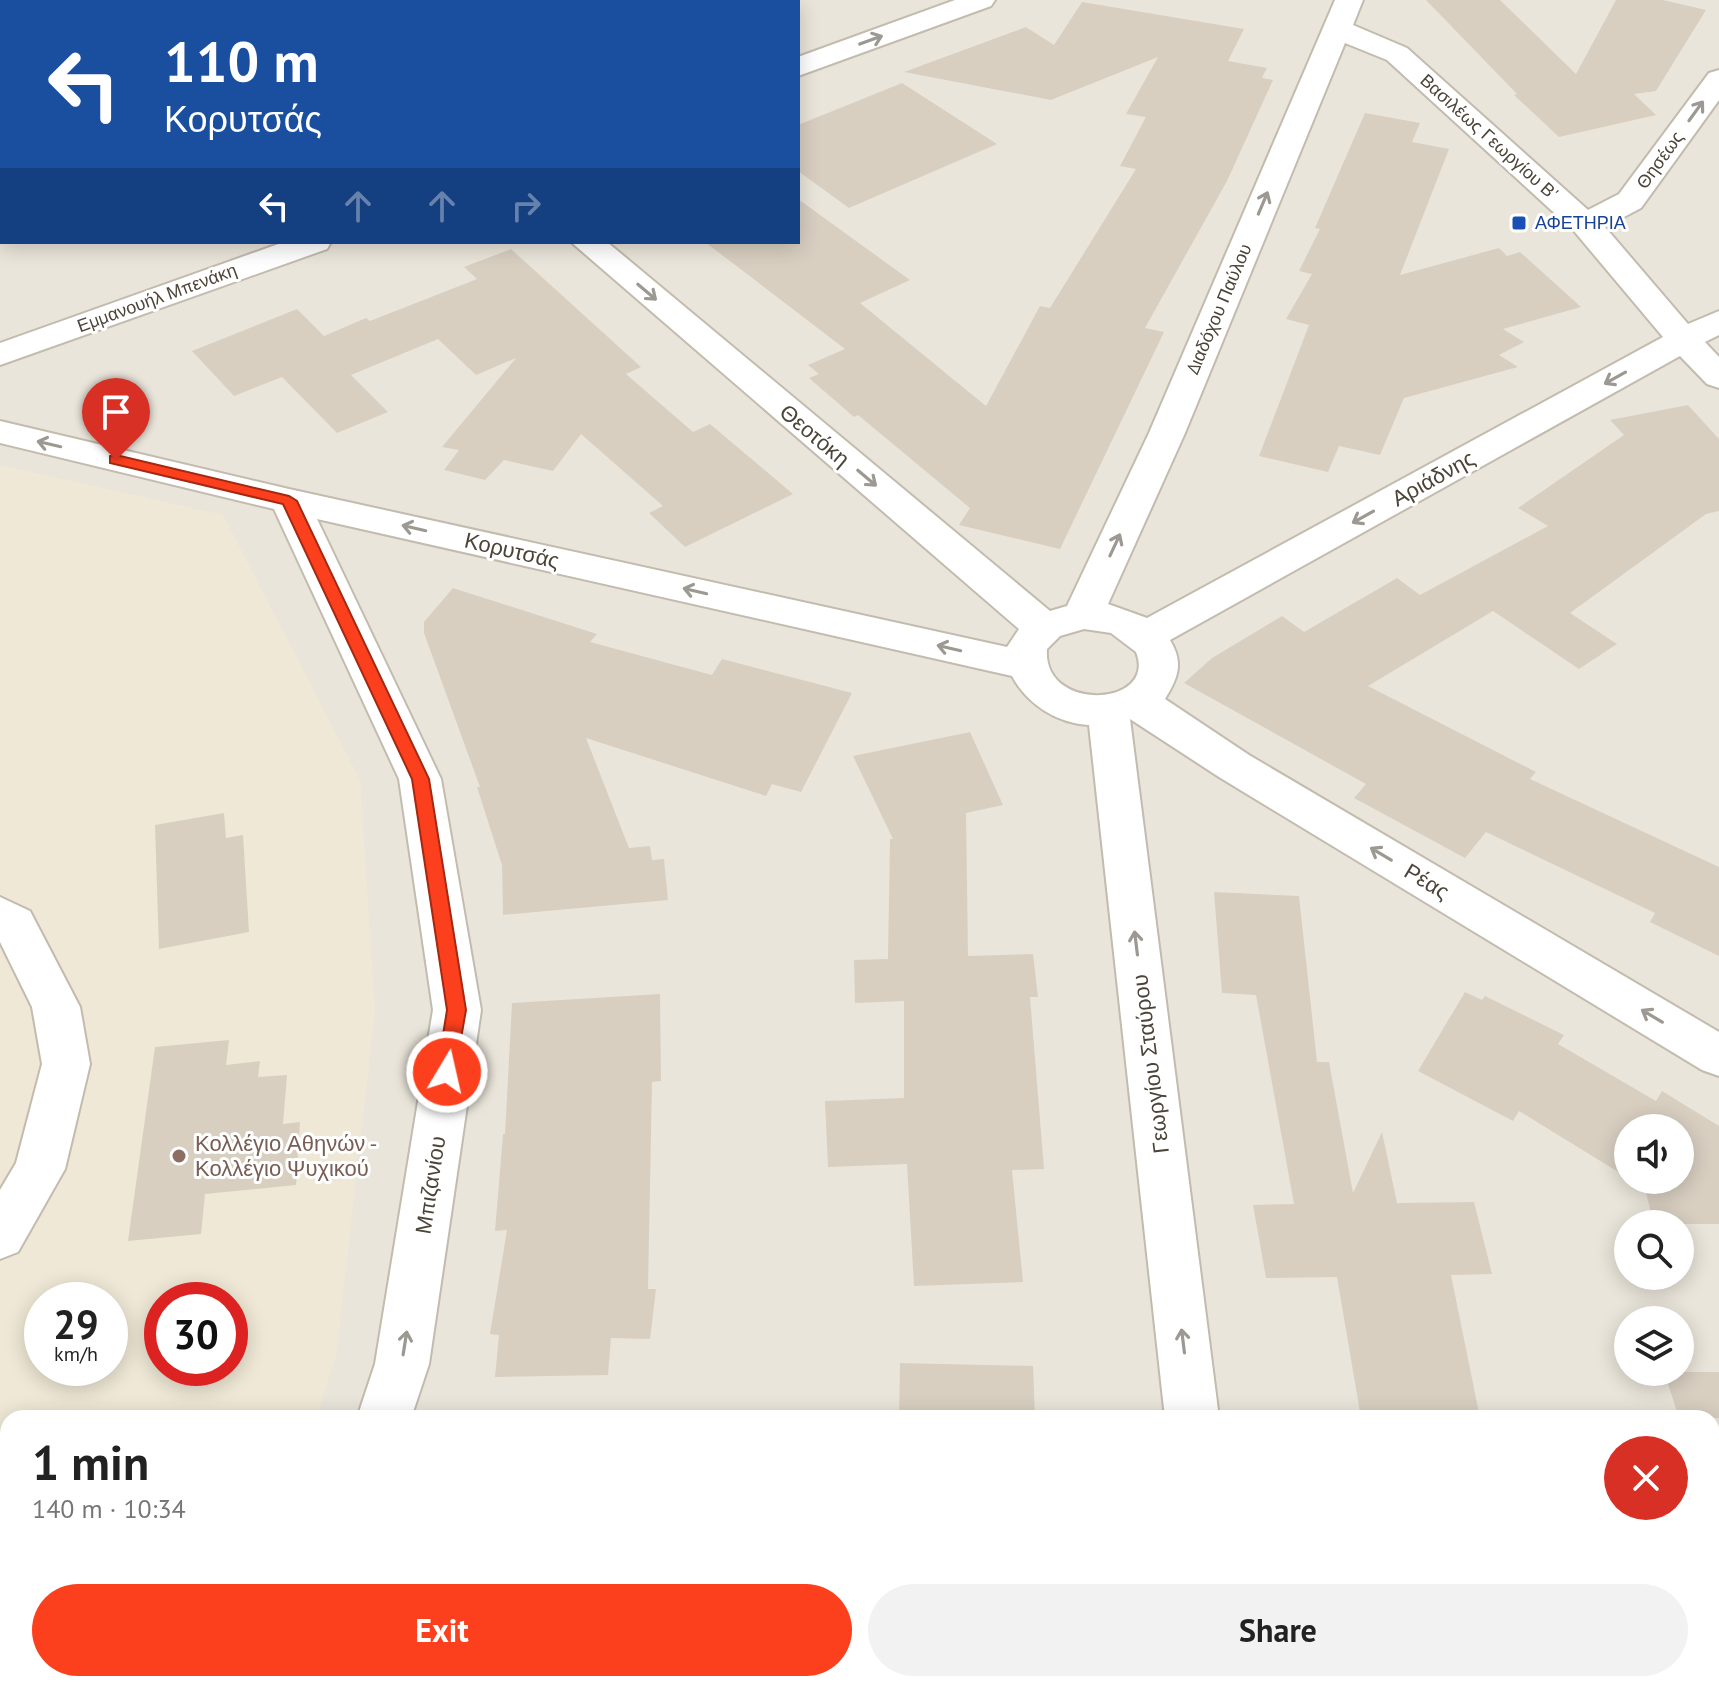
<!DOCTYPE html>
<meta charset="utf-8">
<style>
:root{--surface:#fff;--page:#f2f2f2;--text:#222;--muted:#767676;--accent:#fc3f1d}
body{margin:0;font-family:"PT Sans",sans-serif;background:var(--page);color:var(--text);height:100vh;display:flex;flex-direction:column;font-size:30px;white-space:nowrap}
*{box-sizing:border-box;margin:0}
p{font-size:26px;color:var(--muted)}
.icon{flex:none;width:44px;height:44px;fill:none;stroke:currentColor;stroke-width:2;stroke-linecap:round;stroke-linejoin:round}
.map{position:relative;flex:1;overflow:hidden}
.sheet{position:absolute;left:0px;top:1410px;width:1720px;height:282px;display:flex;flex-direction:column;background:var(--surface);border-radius:24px 24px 0 0;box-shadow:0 4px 20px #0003}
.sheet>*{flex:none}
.top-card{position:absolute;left:0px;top:0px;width:800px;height:244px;box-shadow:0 4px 20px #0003;background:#1a4fa0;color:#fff;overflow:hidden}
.tools{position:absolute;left:1614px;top:1114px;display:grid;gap:16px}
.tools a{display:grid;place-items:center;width:80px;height:80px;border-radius:50%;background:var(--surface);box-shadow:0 4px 20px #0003;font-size:40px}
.speed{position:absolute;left:24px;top:1282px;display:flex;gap:16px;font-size:40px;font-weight:700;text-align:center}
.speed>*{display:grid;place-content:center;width:104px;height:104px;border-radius:50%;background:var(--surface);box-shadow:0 4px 20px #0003;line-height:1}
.speed small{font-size:20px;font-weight:400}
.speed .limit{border:12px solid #d22;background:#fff;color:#111}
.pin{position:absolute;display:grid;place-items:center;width:68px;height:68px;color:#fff;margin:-82px -34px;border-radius:50% 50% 50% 0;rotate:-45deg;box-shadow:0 0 8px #0007}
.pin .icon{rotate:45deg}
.me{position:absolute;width:88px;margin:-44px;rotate:9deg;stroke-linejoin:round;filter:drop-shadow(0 0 6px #0008)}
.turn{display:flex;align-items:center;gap:28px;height:168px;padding:0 32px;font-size:36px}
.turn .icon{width:104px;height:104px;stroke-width:2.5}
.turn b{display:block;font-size:56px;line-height:68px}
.lanes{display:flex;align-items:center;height:76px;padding:0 32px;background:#0003;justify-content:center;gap:40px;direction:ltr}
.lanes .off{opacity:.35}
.round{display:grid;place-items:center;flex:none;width:84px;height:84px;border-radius:42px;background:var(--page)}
.summary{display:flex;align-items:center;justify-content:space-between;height:136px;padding:0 32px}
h1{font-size:48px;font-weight:700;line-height:60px}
.button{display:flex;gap:16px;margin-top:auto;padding:16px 32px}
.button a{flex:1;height:92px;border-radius:48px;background:var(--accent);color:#fff;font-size:32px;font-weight:700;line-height:92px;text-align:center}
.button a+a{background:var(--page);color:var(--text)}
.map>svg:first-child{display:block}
.residential{fill:#eae5da;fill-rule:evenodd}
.education{fill:#efe8d6;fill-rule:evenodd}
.building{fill:#d8cfc1}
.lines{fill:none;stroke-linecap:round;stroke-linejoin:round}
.minor-casing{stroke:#c2bbae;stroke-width:4}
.minor{fill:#fff;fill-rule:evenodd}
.oneway{stroke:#9c9892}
.route{fill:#fc3f1d;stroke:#a42913;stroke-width:2}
.transit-dot{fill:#1a4fb4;stroke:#fff;stroke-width:3}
.education-dot{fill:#8d6e63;stroke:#fff;stroke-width:3}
.labels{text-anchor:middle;stroke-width:6;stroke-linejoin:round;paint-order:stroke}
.far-street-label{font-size:18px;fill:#4b4439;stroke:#fff}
.far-transit-label{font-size:18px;fill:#164399;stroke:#fff;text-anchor:start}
.street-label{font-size:22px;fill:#4b4439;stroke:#fff}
.education-label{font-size:22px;fill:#785e54;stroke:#fff;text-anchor:start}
</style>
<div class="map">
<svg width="1719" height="1691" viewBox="0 0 1719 1691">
<rect width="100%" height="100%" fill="#f6f3ec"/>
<!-- residential -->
<path class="residential" d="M0,0H1719V1691H0ZM2,2H798V242H2ZM1628,1128H1680V1180H1628ZM1628,1224H1680V1276H1628ZM42,1300H110V1368H42ZM162,1300H230V1368H162ZM1628,1320H1680V1372H1628ZM8,1418H1712V1684H8Z"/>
<!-- education -->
<path class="education" d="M0,465L223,515L360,780L375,1011L336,1356L316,1418H8V1684H233L230,1691H0ZM42,1300H110V1368H42ZM162,1300H230V1368H162Z"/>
<!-- building -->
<path class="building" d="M1426,0H1500L1576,74L1616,0H1663L1706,10L1656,91L1634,94L1656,115L1559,137L1514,95L1517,94Z
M1082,2L1244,29L1228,61L1267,68L1262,78L1273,80L1227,181L1145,328L1164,332L1060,549L959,525L970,508L858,415L854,417L809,378L819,374L808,365L845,349L705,242H798V199L910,280L860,303L986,406L1040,306L1050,308L1136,169L1120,166L1146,117L1126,114L1158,57L1051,100L904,72L1026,27L1054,45Z
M902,83L997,144L849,208L798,171V125Z
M1365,113L1420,123L1412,142L1449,149L1400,275L1499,248L1507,256L1520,252L1581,307L1503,329L1524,342L1499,355L1518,367L1404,398L1380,455L1339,446L1328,472L1259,456L1309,325L1286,319L1312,274L1299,271L1320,229L1315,228Z
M511,249L641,367L626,374L693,432L710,424L793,494L685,547L649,513L663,506L581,434L553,471L504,460L485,480L444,470L459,450L442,447L516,358L476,375L438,339L351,375L388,412L337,433L282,377L234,396L192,351L297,309L324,336L366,318L370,321L477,279L464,267Z
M1688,405L1719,439V511L1706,514L1570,613L1617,644L1579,669L1493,611L1368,686L1536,772L1530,779L1719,867V956L1650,922L1655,913L1486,832L1465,858L1354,798L1366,784L1184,683L1212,658L1282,616L1304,632L1397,578L1420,595L1548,526L1518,508L1624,435L1610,420Z
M453,588L597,634L590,642L712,675L722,659L852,693L801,792L772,784L766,796L586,738L629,848L650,846L652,860L664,859L668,900L503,915L502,865L477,787H480L424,633V622Z
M970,732L1003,805L966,813L968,956L1033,954L1038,997H1030L1044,1169L1012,1170L1023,1282L914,1286L907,1164L828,1167L825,1101L904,1098V1001L855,1003L854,960L888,959L890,839H893L853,756Z
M224,813L226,838L243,835L249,932L159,949L155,825Z
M1214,892L1299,896L1317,1062H1329L1353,1193L1382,1132L1397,1203L1474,1202L1492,1274L1451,1275L1480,1418H1361L1337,1277L1266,1278L1253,1205L1294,1204L1256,995L1222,993Z
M1465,992L1482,1000L1485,996L1564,1035L1558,1044L1656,1101L1662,1091L1719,1126V1224H1654L1645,1189L1631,1180H1680V1128H1628V1178L1519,1111L1513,1121L1418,1071Z
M660,994L661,1081L652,1082L648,1289H656L650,1339L611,1338L608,1375L495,1377L499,1335L490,1334L507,1230L495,1231L503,1134H505L512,1003Z
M229,1040L226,1065L260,1061L258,1077L287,1075L283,1124L300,1122L296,1185L205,1194L201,1234L128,1241L155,1047Z
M900,1363L1033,1366L1035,1418H899Z
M1664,1372H1719V1418H1679Z"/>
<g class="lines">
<defs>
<path id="minor" d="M274,0H304L305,2H275Z
M955,0H995L991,6L798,76V57Z
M1335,0H1363L1353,25L1407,48L1588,210L1619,194L1709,73L1719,70V100L1641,208L1605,227L1688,324L1719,311V335L1705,342L1719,357V388L1707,384L1680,356L1170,640C1184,663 1178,678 1165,699L1249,755L1719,1032V1076L1702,1070L1219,777L1130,719L1219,1418H1165L1089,725C1056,723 1027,704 1012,676L317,519L441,779L481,1010L429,1364L411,1418H357L375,1364L433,1010L399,779L274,509L0,443V421L289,489L1007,647L1019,629L571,242H607L1050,611L1067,606L1149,433ZM1345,43L1387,60L1574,231L1663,337L1147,618L1108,604L1185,433ZM1084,629L1111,633L1136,652C1158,707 1042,713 1047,649L1060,636Z
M284,242H331L327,249L0,365V343Z
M0,897L30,911L80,1007L90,1064L65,1169L18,1252L0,1259V1190L16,1163L42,1064L32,1007L0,942Z
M267,1684H327L325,1691H265Z
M1194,1684H1254L1255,1691H1195Z"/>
</defs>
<!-- minor casing -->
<use href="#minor" class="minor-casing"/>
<!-- minor -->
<use href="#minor" class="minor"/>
</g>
<!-- one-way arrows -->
<defs><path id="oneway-shaft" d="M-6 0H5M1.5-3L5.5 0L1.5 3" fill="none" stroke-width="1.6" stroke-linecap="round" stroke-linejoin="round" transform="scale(2)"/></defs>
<g class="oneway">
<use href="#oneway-shaft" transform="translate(871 40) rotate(-20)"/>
<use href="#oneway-shaft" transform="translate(1696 111) rotate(-54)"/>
<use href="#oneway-shaft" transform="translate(1263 203) rotate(-67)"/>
<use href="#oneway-shaft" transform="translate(647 292) rotate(40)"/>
<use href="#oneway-shaft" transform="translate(1615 378) rotate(151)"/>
<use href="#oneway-shaft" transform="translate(49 444) rotate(-167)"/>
<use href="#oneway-shaft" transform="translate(867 478) rotate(40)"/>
<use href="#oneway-shaft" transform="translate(1363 517) rotate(151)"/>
<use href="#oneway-shaft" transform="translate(414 528) rotate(-167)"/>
<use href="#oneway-shaft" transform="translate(1115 545) rotate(-65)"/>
<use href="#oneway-shaft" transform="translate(695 591) rotate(-167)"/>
<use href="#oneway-shaft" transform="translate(949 648) rotate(-167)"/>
<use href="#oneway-shaft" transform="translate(1381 854) rotate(-149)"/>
<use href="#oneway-shaft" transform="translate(1136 943) rotate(-97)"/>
<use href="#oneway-shaft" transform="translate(1652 1016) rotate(-149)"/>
<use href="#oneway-shaft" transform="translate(1183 1341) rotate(-97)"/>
<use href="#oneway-shaft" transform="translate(405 1343) rotate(-81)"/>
</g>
<!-- route -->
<path class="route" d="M116,455L289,496L297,501L429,779L466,1010L454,1078L447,1080L440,1078L437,1072L447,1010L412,779L283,504L110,463V456Z"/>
<!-- markers -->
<rect class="transit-dot" x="1511" y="215" width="16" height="16" rx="4"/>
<circle class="education-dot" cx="179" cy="1156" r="8"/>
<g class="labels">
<!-- far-street labels -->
<g class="far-street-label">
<text transform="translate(1489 137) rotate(42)" y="6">Βασιλέως Γεωργίου Β'</text>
<text transform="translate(1660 160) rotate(-54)" y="6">Θησέως</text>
<text transform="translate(157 298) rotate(-20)" y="6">Εμμανουήλ Μπενάκη</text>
<text transform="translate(1219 309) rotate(-67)" y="6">Διαδόχου Παύλου</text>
</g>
<!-- far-transit labels -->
<g class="far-transit-label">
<text x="1535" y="229">ΑΦΕΤΗΡΙΑ</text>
</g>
<!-- street labels -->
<g class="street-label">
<text transform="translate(815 435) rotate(40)" y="8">Θεοτόκη</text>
<text transform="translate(1433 478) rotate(-29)" y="8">Αριάδνης</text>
<text transform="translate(512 550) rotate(13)" y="8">Κορυτσάς</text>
<text transform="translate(1427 881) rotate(31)" y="8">Ρέας</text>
<text transform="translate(1150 1064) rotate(-97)" y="8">Γεωργίου Σταύρου</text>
<text transform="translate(430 1185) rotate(-81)" y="8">Μπιζανίου</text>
</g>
<!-- education labels -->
<g class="education-label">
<text x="195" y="1151">Κολλέγιο Αθηνών -<tspan x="195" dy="25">Κολλέγιο Ψυχικού</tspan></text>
</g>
</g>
</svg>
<div class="tools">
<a><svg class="icon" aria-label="sound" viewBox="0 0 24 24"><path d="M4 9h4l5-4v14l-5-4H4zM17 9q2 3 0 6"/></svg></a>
<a><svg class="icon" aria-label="search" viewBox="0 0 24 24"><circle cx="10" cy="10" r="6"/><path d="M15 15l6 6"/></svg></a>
<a><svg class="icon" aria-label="layers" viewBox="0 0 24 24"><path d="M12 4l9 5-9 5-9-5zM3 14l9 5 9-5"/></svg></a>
</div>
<div class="speed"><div>29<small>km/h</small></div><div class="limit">30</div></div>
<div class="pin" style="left:116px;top:460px;background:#d93025"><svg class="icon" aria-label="arrive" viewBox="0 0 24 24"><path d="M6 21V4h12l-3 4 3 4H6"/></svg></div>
<svg class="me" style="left:447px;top:1072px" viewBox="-20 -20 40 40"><circle r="17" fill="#fc3f1d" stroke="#fff" stroke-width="3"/><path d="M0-11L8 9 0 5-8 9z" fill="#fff"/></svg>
<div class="top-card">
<div class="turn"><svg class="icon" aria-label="left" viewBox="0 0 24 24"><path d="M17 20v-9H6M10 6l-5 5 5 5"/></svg><div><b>110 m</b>Κορυτσάς</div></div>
<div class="lanes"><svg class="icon" aria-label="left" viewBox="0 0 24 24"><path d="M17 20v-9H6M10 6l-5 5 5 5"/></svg><svg class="icon off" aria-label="ahead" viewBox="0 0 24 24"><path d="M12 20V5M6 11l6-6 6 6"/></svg><svg class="icon off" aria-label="ahead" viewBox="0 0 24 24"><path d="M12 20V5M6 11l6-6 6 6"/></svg><svg class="icon off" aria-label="right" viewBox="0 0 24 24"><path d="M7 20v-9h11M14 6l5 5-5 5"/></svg></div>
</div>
<section class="sheet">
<div class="summary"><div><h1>1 min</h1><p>140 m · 10:34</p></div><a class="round" style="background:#d93025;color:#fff"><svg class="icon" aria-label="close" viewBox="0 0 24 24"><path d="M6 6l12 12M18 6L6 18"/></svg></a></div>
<div class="button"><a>Exit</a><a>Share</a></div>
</section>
</div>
